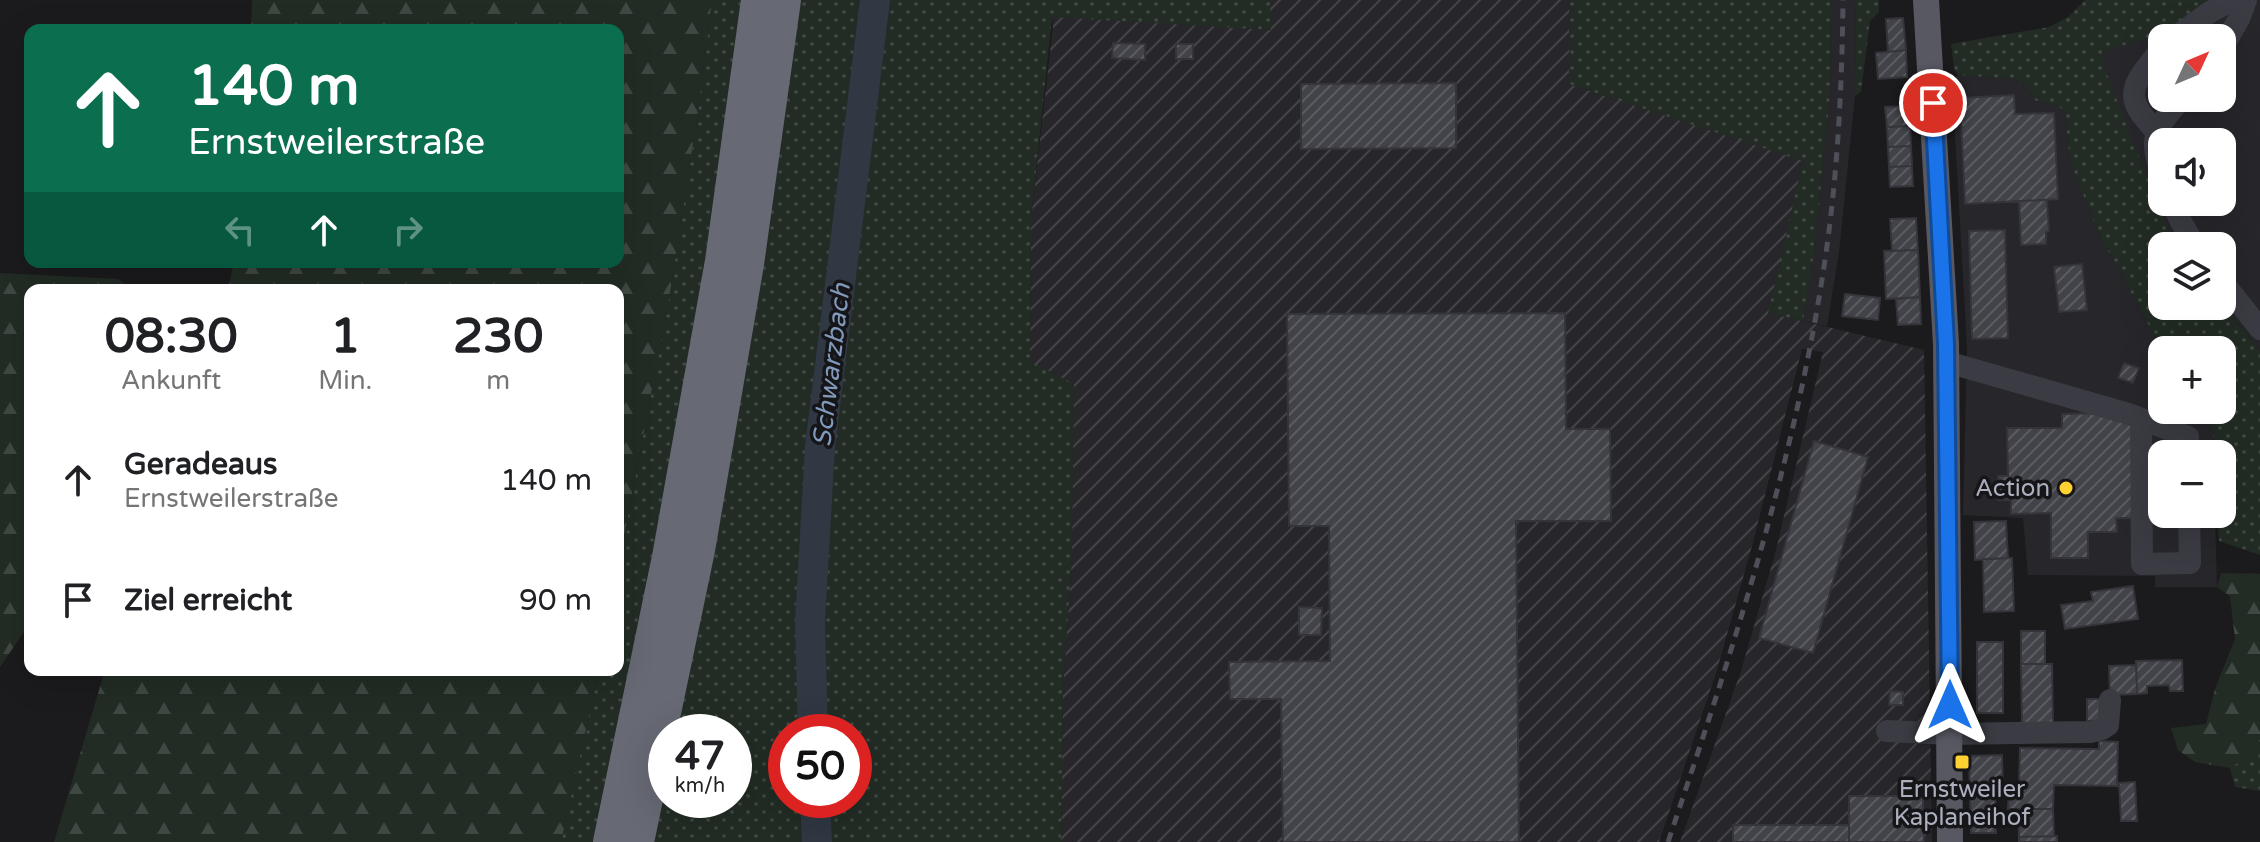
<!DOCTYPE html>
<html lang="de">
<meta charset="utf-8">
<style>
:root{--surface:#fff;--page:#f2f2f2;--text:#202124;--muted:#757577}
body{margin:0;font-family:"Varela Round",sans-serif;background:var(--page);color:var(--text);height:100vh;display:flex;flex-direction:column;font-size:30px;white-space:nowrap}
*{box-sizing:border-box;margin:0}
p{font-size:26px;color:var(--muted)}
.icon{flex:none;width:44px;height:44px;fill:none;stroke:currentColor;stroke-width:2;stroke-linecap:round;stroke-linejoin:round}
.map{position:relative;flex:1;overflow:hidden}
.drawer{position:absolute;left:24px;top:284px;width:600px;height:392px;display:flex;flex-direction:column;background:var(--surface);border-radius:16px;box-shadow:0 8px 32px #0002}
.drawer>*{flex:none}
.hud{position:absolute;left:24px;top:24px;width:600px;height:244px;border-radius:16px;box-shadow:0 8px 32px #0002;background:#0b6e4f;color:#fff;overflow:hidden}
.needle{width:52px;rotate:46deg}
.buttons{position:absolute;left:2148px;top:24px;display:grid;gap:16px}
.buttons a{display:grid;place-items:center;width:88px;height:88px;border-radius:16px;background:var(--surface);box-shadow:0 8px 32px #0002;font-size:40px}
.speed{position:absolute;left:648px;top:714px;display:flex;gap:16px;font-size:40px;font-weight:700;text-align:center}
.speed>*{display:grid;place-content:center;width:104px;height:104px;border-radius:50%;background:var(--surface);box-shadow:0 8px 32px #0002;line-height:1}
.speed small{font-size:20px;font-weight:400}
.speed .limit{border:12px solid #d22;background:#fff;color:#111}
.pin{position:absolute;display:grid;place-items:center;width:68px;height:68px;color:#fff;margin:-34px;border:4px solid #fff;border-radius:50%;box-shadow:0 2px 8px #0007}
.me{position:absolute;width:88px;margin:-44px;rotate:0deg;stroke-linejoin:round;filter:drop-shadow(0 0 6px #0008)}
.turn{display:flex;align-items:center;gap:28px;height:168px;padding:0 32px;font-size:36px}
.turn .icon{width:104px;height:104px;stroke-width:2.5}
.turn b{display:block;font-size:56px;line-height:68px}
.lanes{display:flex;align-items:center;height:76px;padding:0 32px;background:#0003;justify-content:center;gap:40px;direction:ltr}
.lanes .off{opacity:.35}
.eta{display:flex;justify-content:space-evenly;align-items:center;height:136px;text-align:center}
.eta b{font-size:48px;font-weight:700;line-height:56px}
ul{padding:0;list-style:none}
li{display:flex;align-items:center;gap:24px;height:120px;padding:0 32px}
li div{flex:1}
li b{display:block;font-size:30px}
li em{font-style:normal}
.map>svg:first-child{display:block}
.built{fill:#27262b;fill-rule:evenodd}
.industrial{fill:url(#industrial-furrows)}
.grass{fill:url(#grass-dots);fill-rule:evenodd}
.forest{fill:url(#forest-firs)}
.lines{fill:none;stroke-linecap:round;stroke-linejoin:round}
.river{stroke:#2f3843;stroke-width:30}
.building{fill:url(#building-hatch);stroke:#35343a;stroke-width:2}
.minor{stroke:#3b3c43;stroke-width:22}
.major{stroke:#575862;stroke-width:26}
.highway{stroke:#676974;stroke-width:32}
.rail{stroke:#4e4f58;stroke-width:5;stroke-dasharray:10 8;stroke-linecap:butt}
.route-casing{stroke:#114b97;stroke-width:20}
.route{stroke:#1a73e8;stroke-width:14}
.poi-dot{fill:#ffd231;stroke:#161619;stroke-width:3}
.labels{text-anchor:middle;stroke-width:7;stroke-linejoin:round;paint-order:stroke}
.poi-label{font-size:24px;fill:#acb0be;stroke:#161619;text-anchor:end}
.water-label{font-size:26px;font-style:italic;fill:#8199bb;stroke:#161619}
</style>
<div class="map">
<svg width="2260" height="842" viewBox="0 0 2260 842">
<defs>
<pattern id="industrial-furrows" width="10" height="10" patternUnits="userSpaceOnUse" patternTransform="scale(2)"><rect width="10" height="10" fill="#27262b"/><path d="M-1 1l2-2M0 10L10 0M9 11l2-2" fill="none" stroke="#444348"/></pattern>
<pattern id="grass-dots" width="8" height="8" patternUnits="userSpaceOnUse" patternTransform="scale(2)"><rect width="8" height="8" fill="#222c24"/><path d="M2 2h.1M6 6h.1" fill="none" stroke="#3f4842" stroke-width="1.8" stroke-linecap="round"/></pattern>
<pattern id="forest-firs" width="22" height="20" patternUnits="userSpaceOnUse" patternTransform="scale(2)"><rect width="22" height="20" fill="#222c24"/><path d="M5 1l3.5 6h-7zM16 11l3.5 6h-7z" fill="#3f4842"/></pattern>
<pattern id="building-hatch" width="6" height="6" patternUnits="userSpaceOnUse" patternTransform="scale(2)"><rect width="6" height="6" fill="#424348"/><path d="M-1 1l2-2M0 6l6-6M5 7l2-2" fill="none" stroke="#5b5c61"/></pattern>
</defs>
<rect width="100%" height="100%" fill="#1b1b1d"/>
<!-- built -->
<path class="built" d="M1831,0H1856L1855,96L1839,252L1827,326L1803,321L1815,248L1830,95Z
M2218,0H2260V350L2222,305V246H2174L2171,243L2105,72L2103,52L2156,35ZM2162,38H2222V98H2162ZM2162,142H2222V202H2162Z
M1958,75L2014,79L2025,85L2036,101L2059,106L2065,113L2070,162L2098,232L2162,350V410H2181L2213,427V454H2162V514H2215L2217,587H2155V576L2028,575L2023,518L1963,515L1967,348L1952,80Z"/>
<!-- industrial -->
<path class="industrial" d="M1270,0H1569V84L1804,161L1769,313L1924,350L1932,842H1680L1740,674L1775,554L1823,352L1802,349L1752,546L1717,670L1659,842H1061L1063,690L1072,556V483L1030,361L1031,219L1053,26L1052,16L1270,30Z"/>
<!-- grass -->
<path class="grass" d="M712,0H1270L1271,30L1052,17L1031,219L1030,361L1074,384L1072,556L1063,690L1061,842H561L599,670H618V568L669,299L698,111ZM666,732H734V800H666ZM786,732H854V800H786Z
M1569,0H1831L1830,95L1815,248L1803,321L1768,313L1803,161L1569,84Z
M1856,0H1879V12L1870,21L1861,92L1855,96Z
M2085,0H2218L2157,35L2103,52L2106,72L2174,246H2162V306L2222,305L2260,350V555L2219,541L2217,514H2222V454H2214L2213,427L2169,411L2222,410V350H2162L2098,232L2070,162L2065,113L2059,106L2036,101L2025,85L2014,79L1958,75L1954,68L1951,44L2049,27L2068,17Z
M2260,739V791L2235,787L2230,768L2248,756Z"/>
<!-- forest -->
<path class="forest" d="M252,0H712L698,111L669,299L618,568V290H228L234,262H618V30H251Z
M0,273L118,279L133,290H30V623L0,667Z
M2221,573L2260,574V739L2249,756L2230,768L2195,762L2178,750L2171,728L2206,724L2215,689L2235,639L2230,596L2217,587Z
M105,670H599L561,842H54Z"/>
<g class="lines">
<!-- river -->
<path class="river" d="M813,732L810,622L820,447L875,0
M815,800L817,842"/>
</g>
<!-- building -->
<path class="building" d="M1903,18L1906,50L1888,52L1886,19Z
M1113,43L1145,44V60L1112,58Z
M1176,44H1193V59H1176Z
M1906,50L1907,77L1878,79L1876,53Z
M1456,83V148L1301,149V84Z
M2014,95L2015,114L2054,113L2058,199L1965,204L1960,98Z
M1909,106L1910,126L1887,127L1885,107Z
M1910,126L1911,146L1888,147L1887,127Z
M1911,146L1912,166L1889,167L1888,147Z
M1912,166L1913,186L1890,187L1889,167Z
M2047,200L2049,231L2046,232V244L2021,245L2019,201Z
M1916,218L1918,250L1892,251L1890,219Z
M2005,230L2008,338L1972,339L1969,231Z
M1918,250L1920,297L1886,299L1884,251Z
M2082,264L2087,310L2059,312L2054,267Z
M1845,294L1880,298L1878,320L1842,316Z
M1920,297L1921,324L1898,325L1896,299Z
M1565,313L1566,429H1610L1611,521H1516L1519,842H1283L1281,699H1230L1229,662L1330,661L1329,526H1289L1287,314Z
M2124,363L2139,368L2133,383L2118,378Z
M2118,413L2133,420L2134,518H2116L2117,532H2088V558H2051V513L2011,514V500H1998V476H2008L2007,428H2062V414Z
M1814,441L1868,457L1813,653L1759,638Z
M2006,521L2008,558L1975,560L1974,522Z
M2012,558L2014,611L1984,612L1983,559Z
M2133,586L2138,619L2065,629L2061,605L2093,601L2091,592Z
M1299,607L1322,608L1321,635H1299Z
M2021,631H2045V664H2021Z
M1977,642H2003V713H1977Z
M2182,660L2183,691H2170L2169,685L2147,686V693L2137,694L2136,661Z
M2021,664H2052L2053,725H2022Z
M2136,665L2137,694L2110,695L2109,666Z
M1890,691L1903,692V705H1889Z
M2087,699H2101V721H2087Z
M2099,741L2118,742L2117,786L2054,785L2053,809H2008L2009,785H2019L2020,748L2099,749Z
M2002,755L2003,792H1995L1996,833H1971L1969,756Z
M2135,782L2137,821H2121L2119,783Z
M1849,796H1923L1924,842H1849Z
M2018,809H2053L2054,836L2019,837Z
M1733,825H1849V842H1733Z
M2057,836V842H2019V837Z"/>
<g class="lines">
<!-- minor -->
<path class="minor" d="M2174,38L2210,12L2233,0
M2222,48L2239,19L2246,0
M2156,131C2119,94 2134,84 2162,48
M2162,175C2148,134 2155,130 2182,98
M2172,202L2180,220L2195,246
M2222,281L2260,329
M1947,362L2129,414L2188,437V454
M2141,419L2142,564L2190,563L2189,514
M1887,731L1950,734L2091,732L2102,729L2108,725L2110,700"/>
<!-- major -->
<path class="major" d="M1926,0L1946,344L1950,842"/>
<!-- highway -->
<path class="highway" d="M609,842L668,557L721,261L757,0
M638,842L699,550L748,264L785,0"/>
<!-- rail -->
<path class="rail" d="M1668,842C1733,649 1797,456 1826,253C1838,169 1842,85 1843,0"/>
</g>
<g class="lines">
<defs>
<path id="route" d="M1933,103L1946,344L1950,705"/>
</defs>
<!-- route casing -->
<use href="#route" class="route-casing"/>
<!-- route -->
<use href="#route" class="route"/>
</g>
<!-- markers -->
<g class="poi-dot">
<circle cx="2066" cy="488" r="8"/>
<rect x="1954" y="754" width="16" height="16" rx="4"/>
</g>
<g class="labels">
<!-- poi labels -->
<g class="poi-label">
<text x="2050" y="496">Action</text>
<text x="1962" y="797" text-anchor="middle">Ernstweiler<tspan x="1962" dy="28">Kaplaneihof</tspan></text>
</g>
<!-- water labels -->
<g class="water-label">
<text transform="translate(831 365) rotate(-83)" y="9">Schwarzbach</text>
</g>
</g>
</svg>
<div class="buttons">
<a><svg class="needle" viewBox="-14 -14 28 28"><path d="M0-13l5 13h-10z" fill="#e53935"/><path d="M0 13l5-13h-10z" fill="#757577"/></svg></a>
<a><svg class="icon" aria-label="sound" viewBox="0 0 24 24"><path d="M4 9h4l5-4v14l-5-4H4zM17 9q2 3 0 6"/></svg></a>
<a><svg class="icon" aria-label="layers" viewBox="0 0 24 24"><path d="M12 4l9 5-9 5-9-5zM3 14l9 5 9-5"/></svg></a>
<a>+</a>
<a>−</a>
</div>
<div class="speed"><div>47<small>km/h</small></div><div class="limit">50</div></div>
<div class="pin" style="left:1933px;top:103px;background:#d93025"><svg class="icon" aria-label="arrive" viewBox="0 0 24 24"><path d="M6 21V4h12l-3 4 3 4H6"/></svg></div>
<svg class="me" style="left:1950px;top:705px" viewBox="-20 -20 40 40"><path d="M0-17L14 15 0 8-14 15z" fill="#1a73e8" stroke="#fff" stroke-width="4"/></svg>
<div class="hud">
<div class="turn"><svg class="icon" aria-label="ahead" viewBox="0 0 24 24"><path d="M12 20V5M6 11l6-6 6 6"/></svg><div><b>140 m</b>Ernstweilerstraße</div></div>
<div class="lanes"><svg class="icon off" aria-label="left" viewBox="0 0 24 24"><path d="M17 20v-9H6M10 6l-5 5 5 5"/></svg><svg class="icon" aria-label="ahead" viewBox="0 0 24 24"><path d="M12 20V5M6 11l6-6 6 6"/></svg><svg class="icon off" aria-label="right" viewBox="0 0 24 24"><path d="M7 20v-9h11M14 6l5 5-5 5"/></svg></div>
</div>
<section class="drawer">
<div class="eta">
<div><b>08:30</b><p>Ankunft</p></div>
<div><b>1</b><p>Min.</p></div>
<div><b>230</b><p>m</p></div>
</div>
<ul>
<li><svg class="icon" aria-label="ahead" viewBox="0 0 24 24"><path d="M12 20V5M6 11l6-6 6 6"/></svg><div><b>Geradeaus</b><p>Ernstweilerstraße</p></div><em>140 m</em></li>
<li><svg class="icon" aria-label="arrive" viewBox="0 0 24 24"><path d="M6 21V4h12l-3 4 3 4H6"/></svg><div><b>Ziel erreicht</b></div><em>90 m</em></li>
</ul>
</section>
</div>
